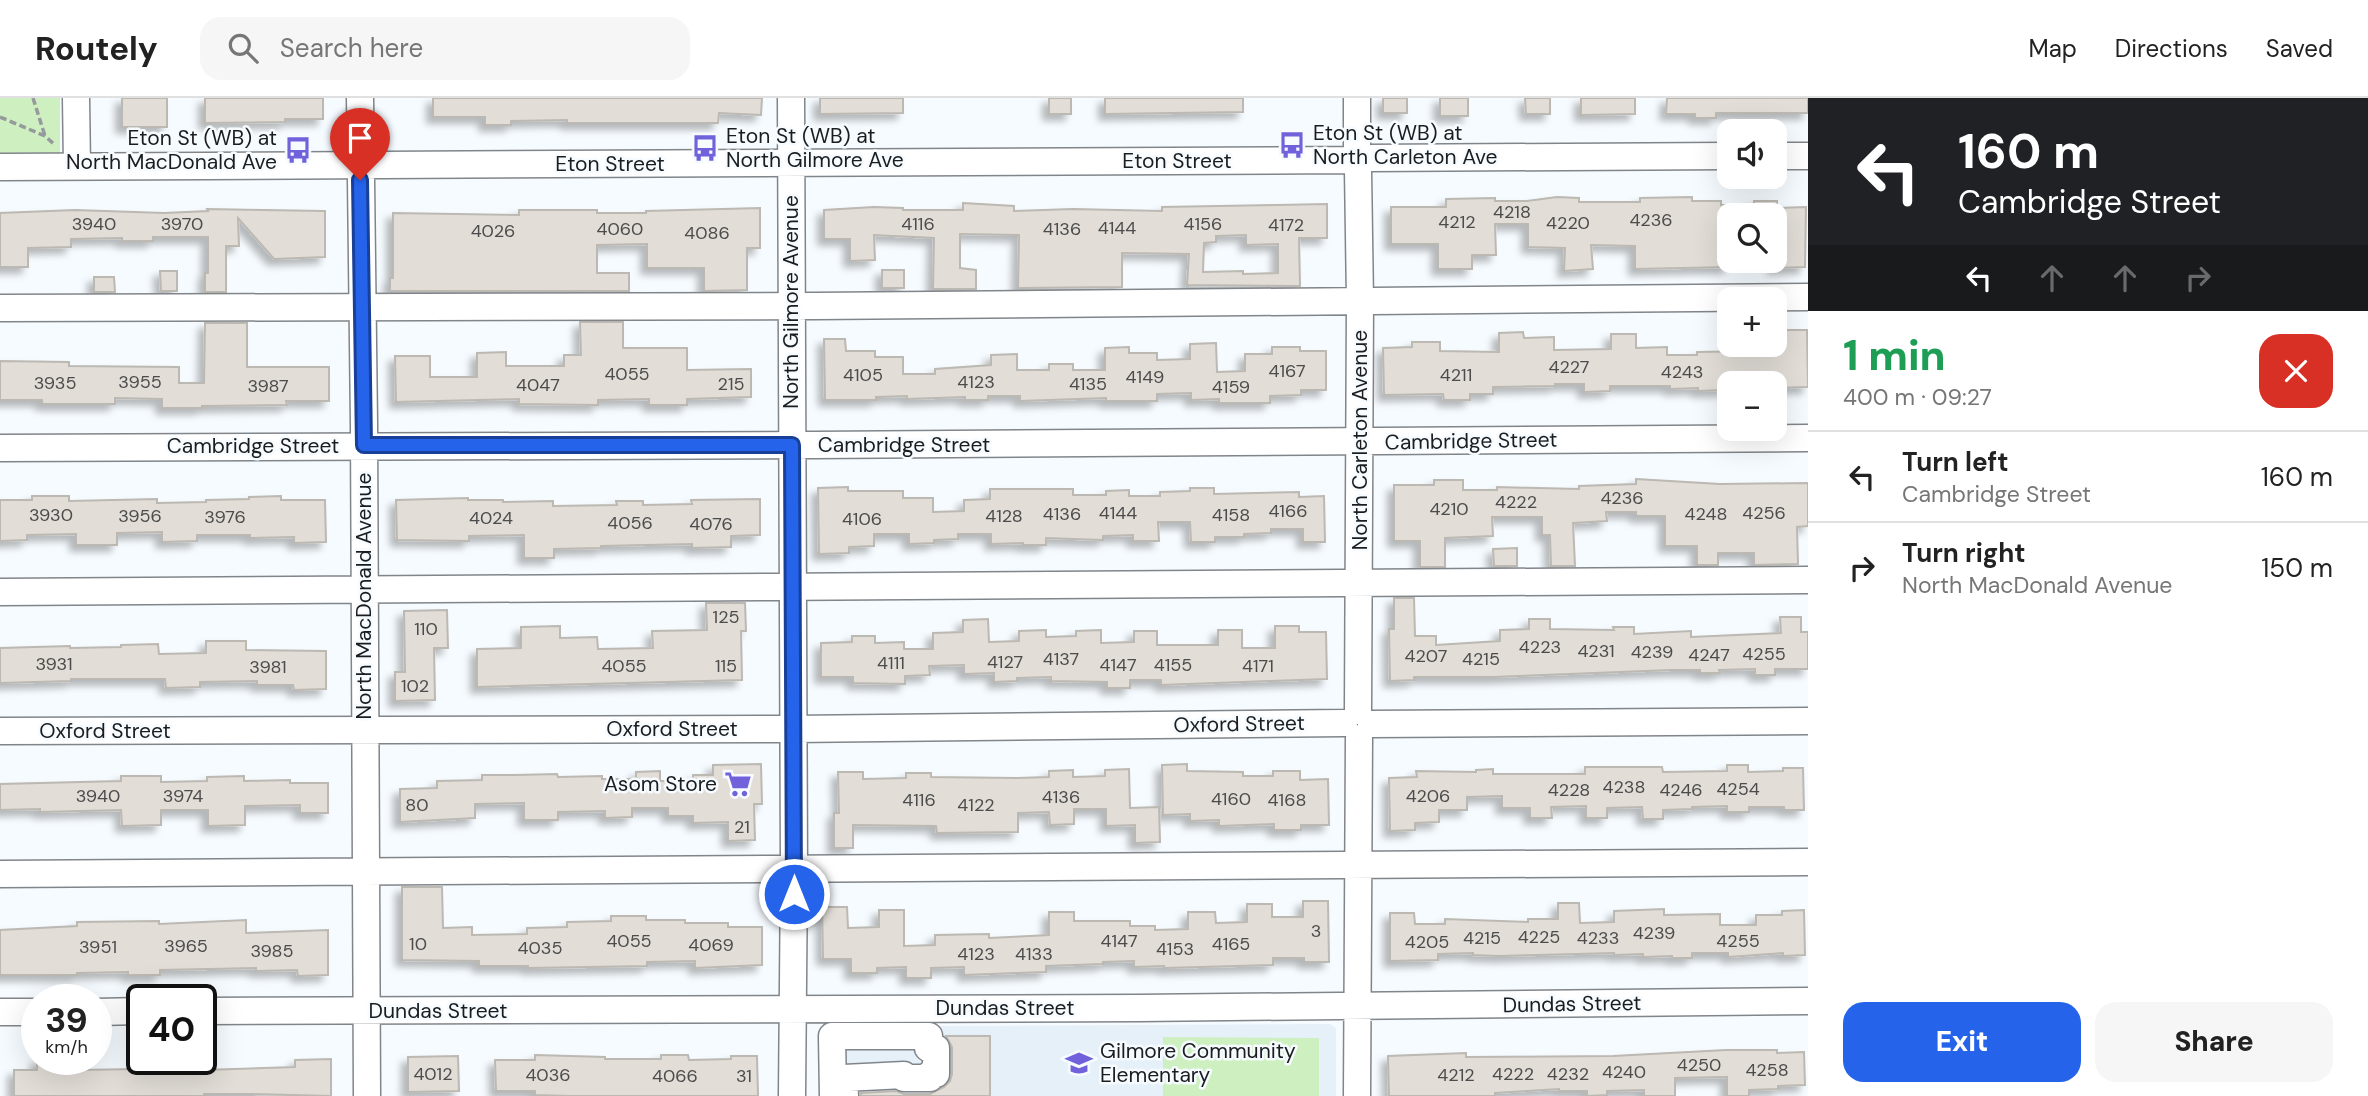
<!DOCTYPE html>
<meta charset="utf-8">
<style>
:root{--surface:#fff;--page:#f6f6f6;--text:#222;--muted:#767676;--line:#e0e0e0;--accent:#2563eb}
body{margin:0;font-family:"DM Sans",sans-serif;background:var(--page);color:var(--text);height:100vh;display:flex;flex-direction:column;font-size:26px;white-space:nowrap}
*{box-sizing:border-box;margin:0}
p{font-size:23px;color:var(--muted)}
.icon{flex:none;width:38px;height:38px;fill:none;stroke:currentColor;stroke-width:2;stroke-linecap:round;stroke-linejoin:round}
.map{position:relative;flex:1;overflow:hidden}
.sheet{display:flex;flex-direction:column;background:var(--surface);width:560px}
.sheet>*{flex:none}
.hud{background:#202124;color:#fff;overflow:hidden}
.fabs{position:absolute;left:1717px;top:21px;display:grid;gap:14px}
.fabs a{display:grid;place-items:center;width:70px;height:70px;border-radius:14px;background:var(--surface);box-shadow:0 7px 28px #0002;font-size:35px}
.speed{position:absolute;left:21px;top:886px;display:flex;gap:14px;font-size:35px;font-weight:700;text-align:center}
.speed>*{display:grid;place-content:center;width:91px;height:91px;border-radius:50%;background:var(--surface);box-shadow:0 7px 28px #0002;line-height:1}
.speed small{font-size:18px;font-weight:400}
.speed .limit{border:4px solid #111;border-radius:10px;background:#fff;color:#111}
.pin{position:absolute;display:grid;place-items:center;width:60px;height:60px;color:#fff;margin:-72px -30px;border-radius:50% 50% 50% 0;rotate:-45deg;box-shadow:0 0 7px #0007}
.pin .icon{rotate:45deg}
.me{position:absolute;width:77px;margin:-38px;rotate:0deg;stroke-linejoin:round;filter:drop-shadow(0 0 5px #0008)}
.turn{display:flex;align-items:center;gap:24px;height:147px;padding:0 35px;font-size:32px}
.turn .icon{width:91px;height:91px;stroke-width:2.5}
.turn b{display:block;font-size:49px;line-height:60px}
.lanes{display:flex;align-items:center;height:66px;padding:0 35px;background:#0003;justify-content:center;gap:35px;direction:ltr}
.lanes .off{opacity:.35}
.round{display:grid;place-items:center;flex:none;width:74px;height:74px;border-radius:21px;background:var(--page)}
.overview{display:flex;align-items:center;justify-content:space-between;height:119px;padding:0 35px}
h1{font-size:42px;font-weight:800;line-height:52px;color:#1e9e55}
.action{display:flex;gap:14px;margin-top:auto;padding:14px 35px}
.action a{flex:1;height:80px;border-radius:21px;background:var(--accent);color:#fff;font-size:28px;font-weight:800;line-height:80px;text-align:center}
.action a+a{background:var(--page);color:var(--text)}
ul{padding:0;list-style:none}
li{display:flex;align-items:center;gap:21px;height:91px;padding:0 35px;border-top:2px solid var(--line)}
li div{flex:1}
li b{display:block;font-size:26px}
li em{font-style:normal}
header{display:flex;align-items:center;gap:42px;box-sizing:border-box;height:98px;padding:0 35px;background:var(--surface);border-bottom:2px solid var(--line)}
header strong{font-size:33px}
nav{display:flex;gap:38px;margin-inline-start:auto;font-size:24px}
.search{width:490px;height:63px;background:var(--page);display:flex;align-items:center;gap:18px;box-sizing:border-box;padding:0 24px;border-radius:21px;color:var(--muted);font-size:26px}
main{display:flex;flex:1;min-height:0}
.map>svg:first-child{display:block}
.built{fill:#e6f0f9}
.park{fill:#ceefc0}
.building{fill:#e2ddd7;stroke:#bcb8b2;stroke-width:2;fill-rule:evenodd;filter:url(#shadow)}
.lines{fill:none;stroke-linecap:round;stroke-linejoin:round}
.minor-casing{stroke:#80858a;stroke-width:29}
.path{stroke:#969a9d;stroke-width:3.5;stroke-dasharray:7 3.5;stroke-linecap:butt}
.minor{stroke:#fff;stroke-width:26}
.route-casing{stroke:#184099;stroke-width:18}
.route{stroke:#2563eb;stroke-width:12}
.labels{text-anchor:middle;stroke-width:5;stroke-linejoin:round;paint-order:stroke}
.number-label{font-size:18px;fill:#4c4c4c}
.poi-label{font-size:21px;fill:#1a1c1e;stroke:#f6fbff;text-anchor:start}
.street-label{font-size:21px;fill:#1a1c1e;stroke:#f6fbff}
</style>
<header>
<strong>Routely</strong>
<div class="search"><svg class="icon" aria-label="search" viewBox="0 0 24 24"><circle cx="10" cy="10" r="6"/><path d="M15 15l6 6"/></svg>Search here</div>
<nav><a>Map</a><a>Directions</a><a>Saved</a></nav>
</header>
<main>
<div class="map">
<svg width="1808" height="998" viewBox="0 0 1808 998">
<defs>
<filter id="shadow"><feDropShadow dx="-6" dy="6" stdDeviation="3.5" flood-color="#0004"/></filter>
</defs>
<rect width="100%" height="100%" fill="#f6fbff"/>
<!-- built -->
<path class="built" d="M1330,926L1336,930V998H821L826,929Z"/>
<!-- park -->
<path class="park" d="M0,0H60V56H0Z
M1163,939L1319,940V998H1163Z"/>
<!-- building -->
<path class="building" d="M122,0H167V29H122Z
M205,0H323V21H285V24L205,25Z
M433,0H762L761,17L719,15L718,25H567V22L511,23V27H485V19H433Z
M820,0H903V15L820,16Z
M1049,0H1071V16H1049Z
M1105,0H1243V14L1105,16Z
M1383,0H1407V15H1383Z
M1440,0H1468V18H1440Z
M1525,0H1550V16H1526Z
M1581,0H1635V16L1581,17Z
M1667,0H1808V15H1716V20H1695V16H1666Z
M1557,99L1579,100V104H1640V100L1692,99V103H1721V107H1729V169L1635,171V148L1591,147L1593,171L1564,173L1565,150L1528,149V126H1495L1496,157H1472V171H1438V146H1391V109H1446V101L1495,100V103H1527Z
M1754,103H1777V110L1806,109L1805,169L1774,170V117H1754Z
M963,105L1014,108V113L1073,111L1162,113V109L1327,106V140H1299L1300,188L1187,187L1189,156L1122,155V189L1018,190L1019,137L960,136V170L976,172V191H933L934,140L874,137L875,162L850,163V141H824V112L874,109L903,110V112H963ZM1246,137V147L1278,146V175L1243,176V173L1203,174L1204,145L1216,144V138Z
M760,110V150H747V192L704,193V170H647V146L597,147V175H629V193H390V180H393V115L519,117V112H597V115H646V113Z
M207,111L325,113V159L274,161L238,120L239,148H226V194H205V175H208V139H153V143H122V140L71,141V149L28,150V169H0V115L75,112L164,115L208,113Z
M882,172H904V190H882Z
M160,173H177V193H161Z
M94,179H114L115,194H94Z
M580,224H623V250H687V272L751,271V299L687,301V307H649V301L598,302V307L519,306V301L396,304L395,258H430V279H477V255L506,254V268H564V257H581Z
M205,225H247V269H329V303H286L287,307L202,308V310H162V301L115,300V306H42V302H0V263L69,264V268L179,269V285H204Z
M1783,232H1807L1808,289L1774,290V285H1729V290H1724V292L1698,293V290L1670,291V288H1610V293L1584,294V286H1555V288L1493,289V296H1470V302H1444L1443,296L1384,297L1383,250L1412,249V244H1440V253L1499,254V235L1523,234L1524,240L1554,239V252L1611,251V236H1636V250L1667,249V257H1697V254L1755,253V251H1783Z
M824,241H845L846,253H875V259H903V276H935V271L991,267V257L1017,256V272H1049V266H1073V272H1105V250L1129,249V255H1157V262L1190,261V246L1216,245L1217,274L1245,273V256H1272V249H1300V253H1326V292H1301V297L1270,298V305H1219V301L1191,302V295L1157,296V303H1106V300L1020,303V298H988V302H965V299L907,301V298L876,299V302H825Z
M1636,381L1720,386L1808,385V428L1797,429L1798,466L1754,467V455H1718V467H1697V448H1665V418H1636V414H1606L1607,423L1573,425L1575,468H1551L1550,437H1542V419H1492L1493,438L1445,440V469H1420V443H1394V387H1434V382H1463V392H1497V389L1579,391V388L1636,386Z
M848,389V393H903V400H933V414L964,413V402L990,401V391H1073V397H1106V393L1129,392V398H1160V394L1190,393V390H1214V396L1299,394V399L1324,398L1325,444H1303V431H1271V435L1244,436V439H1215V444H1191L1190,424H1158L1159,443H1133V437L1103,438V442L1046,440V447H1023V445L991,446V436H958V441L934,442V445L909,446V436H874V448L849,449V455L819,456L818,390Z
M32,398H69V403L157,401V405L206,404V402L249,401V399L281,398V402H325L326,444L294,445V439L250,440V437H197V443L162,444V434L117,435V447H76V436L27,437V442L0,443V402H32Z
M468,400V402H503V404L553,403V408L617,407L616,403H643V407L692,406L691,402L760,401V437L731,438V449L692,450V446L601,448V450L554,451V460H524V437L469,438V443L397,442L396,402Z
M1517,450V468H1494L1493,451Z
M1394,500H1414L1415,538H1436V547L1500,543V532L1529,531V521H1550V531L1614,532L1613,529H1634V536L1691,533V539L1781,535L1780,519H1801V534H1808V571H1775V577H1755V571L1719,572L1720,575H1700V572H1671L1493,579H1414V582L1390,583L1389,531H1394Z
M706,505H745L746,533H741L742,582L477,589V551L521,550V529L560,528V540L597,539L598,551L653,550L652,533L707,532Z
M447,512L448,550H434L435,602L395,603V574H405L404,513Z
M988,521L989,544L1019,543V533L1046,532V539L1076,538V533L1101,532V545L1134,544V533H1157V547H1218V532H1242V550H1275V528H1299V534H1326L1327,581L1161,587V582H1130V590H1107V584L1051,583V579L1017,580V583L994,584V575L964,576V567L929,568L930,577L905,578V586L853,585V579H821V545L852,544V538H875V545L904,544V551H933V535L963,534V522Z
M206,543H246V552L326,553V591L294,592L293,587H257V583L200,584V589L166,590L165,581H71V583L0,585V550L70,548V550L121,549V547L158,546L159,556L206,555Z
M761,666L762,706H754L755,742L728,743V724L693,725V718H668V710H632V719L605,720V713L558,714V722H524V705L475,706V720L400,724V691L437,690V683L482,682V677H515L557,676L558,679L602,678V681H636V674L660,673V683H693V677H713V667Z
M1187,666V673L1243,674V678H1273V673H1300V682L1328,681L1329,727H1301V732H1274V726L1219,728V722L1190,723V716L1163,717L1162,667Z
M1727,667H1748V674L1783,673V670H1803L1804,712H1784V709H1749V714H1727V708L1692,709V711L1663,712V721H1643L1642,709L1607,710V720H1586V708L1551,709L1552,720H1530V710H1502V698L1467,699V712H1439V724L1415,725V732L1390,733L1389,680L1417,679L1416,673L1476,674V672L1493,671V676H1585V669H1662L1663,674L1727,673Z
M1129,671L1130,710L1159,709L1160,744L1135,745V727L1106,728V711H1074V726L1050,727L1049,714L1018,715V734L937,735L936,728L853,727V750H834V715H839L838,674H863V681L906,680V675H931V679L1017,680L1049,679V673L1073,672V679L1105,678V672Z
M121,678H161V684L207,683V679L244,678V683L290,682V685H328V715H300V707L245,708V727L208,728V712H161V727L122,728L121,712L40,714V711L0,712V686L121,683Z
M402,789H442L443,830L472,829V837L527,836V830L567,829V824L611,823V818H646V822H685V825H728V829H762V867L695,870V863L647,864V868L528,870V868H479V863L402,862Z
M1303,803H1328L1329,864H1304V860H1273V867L1164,870V868L1134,869V863L1103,864V866L1046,868V874L964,877V869L931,870V880H906V869L877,870V875H851V861H823L822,809H847L848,830L879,829V812H904V848L935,847V837L989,836V840L1049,837V814H1074V823H1130V828H1155V832L1188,831V814H1215L1216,825L1247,824V806H1272V819H1303Z
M1558,805H1579L1580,825L1614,824V813L1664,811V817L1720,816V827H1756V817H1782V813L1804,812L1805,857L1783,858V855L1728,859V855H1692V860H1672V858L1643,859V856L1614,857V855L1499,858L1473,857V855L1438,856V862L1390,863V815H1414L1415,826H1445V821L1528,824V821H1558Z
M246,822V835L328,832V877L298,878L297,872L256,873V870L160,872V877H128V874L77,875V877H0V832L77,828V824L159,823V826Z
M946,938H990V998H861V995L896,993L904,996H930L944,989L950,983L952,976V949Z
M1726,952H1777V955L1804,954L1805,987L1778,988V991L1749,992V998H1727V979L1675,980V998H1644V992L1607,993V997L1587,998V993H1559V991L1495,995V998H1389L1388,958L1466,955V959L1613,958Z
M535,957L605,959V961H661V957H688L689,962L731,961V958H757L758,998H570L535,997V993H496L495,962H535Z
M458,958L459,993L408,994V959Z
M37,961H77V972L204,970V972L295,969V962L331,961V998L254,996H204V998H14V972H37Z"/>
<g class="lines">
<defs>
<path id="minor" d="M76,0L77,68
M360,0L364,326L367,998
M791,0L794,772L792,998
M1357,49V0
M1774,58H1808
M1368,60L1729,58
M0,69L1345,62
M0,210L815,208L1808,199
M0,350L815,347L1808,340
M0,494L1808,482
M1358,613L1360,203L1358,72
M1371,626L1808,623
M0,633L793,631L1344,625
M0,776L1808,764
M201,913L1139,910L1808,903
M0,914H37
M96,914L142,913
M833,998L832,938H929L928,950H936V976H930V980H904V977L844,980L845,998
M1357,998L1359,640"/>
</defs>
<!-- minor casing -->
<use href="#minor" class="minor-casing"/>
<!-- path -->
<path class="path" d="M33,0L45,38
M0,19L45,38L55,47"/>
<!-- minor -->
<use href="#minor" class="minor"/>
</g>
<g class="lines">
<defs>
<path id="route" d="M360,82L364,347H792L794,796"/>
</defs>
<!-- route casing -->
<use href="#route" class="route-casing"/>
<!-- route -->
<use href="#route" class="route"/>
</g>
<!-- icons -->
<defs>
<symbol id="bus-bare" viewBox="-9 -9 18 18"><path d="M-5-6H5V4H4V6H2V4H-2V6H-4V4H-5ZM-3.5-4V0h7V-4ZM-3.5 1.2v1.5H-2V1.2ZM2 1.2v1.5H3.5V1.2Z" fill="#7162dc" stroke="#f6fbff" stroke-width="2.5" paint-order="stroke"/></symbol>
<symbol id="supermarket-bare" viewBox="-9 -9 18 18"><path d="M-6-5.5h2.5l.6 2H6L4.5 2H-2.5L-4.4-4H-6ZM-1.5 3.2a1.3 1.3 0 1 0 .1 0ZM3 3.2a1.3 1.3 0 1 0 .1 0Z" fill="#7162dc" stroke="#f6fbff" stroke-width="2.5" paint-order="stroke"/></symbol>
<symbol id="school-bare" viewBox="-9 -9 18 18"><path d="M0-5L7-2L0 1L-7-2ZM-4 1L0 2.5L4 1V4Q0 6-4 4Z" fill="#7162dc" stroke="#f6fbff" stroke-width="2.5" paint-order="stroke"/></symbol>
</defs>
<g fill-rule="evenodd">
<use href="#bus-bare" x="1273" y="28" width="38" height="38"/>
<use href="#bus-bare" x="686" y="31" width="38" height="38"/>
<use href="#bus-bare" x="279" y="33" width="38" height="38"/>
<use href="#supermarket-bare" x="719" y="667" width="38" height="38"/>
<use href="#school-bare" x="1060" y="946" width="38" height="38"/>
</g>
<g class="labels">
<!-- number labels -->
<g class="number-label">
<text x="1512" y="120">4218</text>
<text x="1651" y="128">4236</text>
<text x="1457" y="130">4212</text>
<text x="1568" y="131">4220</text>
<text x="94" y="132">3940</text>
<text x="182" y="132">3970</text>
<text x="918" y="132">4116</text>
<text x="1203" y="132">4156</text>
<text x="1286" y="133">4172</text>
<text x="1117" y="136">4144</text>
<text x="620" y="137">4060</text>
<text x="1062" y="137">4136</text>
<text x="493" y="139">4026</text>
<text x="707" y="141">4086</text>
<text x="1569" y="275">4227</text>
<text x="1287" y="279">4167</text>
<text x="1682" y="280">4243</text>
<text x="627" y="282">4055</text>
<text x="863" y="283">4105</text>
<text x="1456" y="283">4211</text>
<text x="1145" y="285">4149</text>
<text x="140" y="290">3955</text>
<text x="976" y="290">4123</text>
<text x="55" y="291">3935</text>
<text x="731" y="292">215</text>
<text x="1088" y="292">4135</text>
<text x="538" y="293">4047</text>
<text x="268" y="294">3987</text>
<text x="1231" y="295">4159</text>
<text x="1622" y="406">4236</text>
<text x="1516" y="410">4222</text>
<text x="1449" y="417">4210</text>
<text x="1288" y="419">4166</text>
<text x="1118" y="421">4144</text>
<text x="1764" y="421">4256</text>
<text x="1062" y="422">4136</text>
<text x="1706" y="422">4248</text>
<text x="51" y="423">3930</text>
<text x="1231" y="423">4158</text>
<text x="140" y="424">3956</text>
<text x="1004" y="424">4128</text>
<text x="225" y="425">3976</text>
<text x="491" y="426">4024</text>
<text x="862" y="427">4106</text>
<text x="630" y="431">4056</text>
<text x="711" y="432">4076</text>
<text x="726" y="525">125</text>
<text x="426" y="537">110</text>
<text x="1540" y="555">4223</text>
<text x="1596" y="559">4231</text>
<text x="1652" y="560">4239</text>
<text x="1764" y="562">4255</text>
<text x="1709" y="563">4247</text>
<text x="1426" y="564">4207</text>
<text x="1061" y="567">4137</text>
<text x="1481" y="567">4215</text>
<text x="1005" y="570">4127</text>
<text x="891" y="571">4111</text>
<text x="54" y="572">3931</text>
<text x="1118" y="573">4147</text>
<text x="1173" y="573">4155</text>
<text x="624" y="574">4055</text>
<text x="726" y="574">115</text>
<text x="1258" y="574">4171</text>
<text x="268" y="575">3981</text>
<text x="415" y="594">102</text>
<text x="1624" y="695">4238</text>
<text x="1738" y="697">4254</text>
<text x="1569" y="698">4228</text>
<text x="1681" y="698">4246</text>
<text x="98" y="704">3940</text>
<text x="183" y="704">3974</text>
<text x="1428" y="704">4206</text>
<text x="1061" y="705">4136</text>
<text x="1231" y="707">4160</text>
<text x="919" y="708">4116</text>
<text x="1287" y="708">4168</text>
<text x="417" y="713">80</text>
<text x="976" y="713">4122</text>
<text x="742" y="735">21</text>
<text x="1316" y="839">3</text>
<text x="1654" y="841">4239</text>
<text x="1539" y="845">4225</text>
<text x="1482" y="846">4215</text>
<text x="1598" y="846">4233</text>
<text x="629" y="849">4055</text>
<text x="1119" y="849">4147</text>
<text x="1738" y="849">4255</text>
<text x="1427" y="850">4205</text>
<text x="418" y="852">10</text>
<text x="1231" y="852">4165</text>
<text x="711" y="853">4069</text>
<text x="186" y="854">3965</text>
<text x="98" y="855">3951</text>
<text x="540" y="856">4035</text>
<text x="1175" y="857">4153</text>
<text x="272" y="859">3985</text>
<text x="976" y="862">4123</text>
<text x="1034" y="862">4133</text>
<text x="1699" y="973">4250</text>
<text x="1767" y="978">4258</text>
<text x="1624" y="980">4240</text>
<text x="433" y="982">4012</text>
<text x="1513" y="982">4222</text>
<text x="1568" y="982">4232</text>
<text x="548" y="983">4036</text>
<text x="1456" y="983">4212</text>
<text x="675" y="984">4066</text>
<text x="744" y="984">31</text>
</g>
<!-- poi labels -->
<g class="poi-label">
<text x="1313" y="42">Eton St (WB) at<tspan x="1313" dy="24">North Carleton Ave</tspan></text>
<text x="726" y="45">Eton St (WB) at<tspan x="726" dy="24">North Gilmore Ave</tspan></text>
<text x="277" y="47" text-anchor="end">Eton St (WB) at<tspan x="277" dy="24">North MacDonald Ave</tspan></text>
<text x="717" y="693" text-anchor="end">Asom Store</text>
<text x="1100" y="960">Gilmore Community<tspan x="1100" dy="24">Elementary</tspan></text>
</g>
<!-- street labels -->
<g class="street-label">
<text x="1177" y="70">Eton Street</text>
<text x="610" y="73">Eton Street</text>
<text transform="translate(791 204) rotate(-90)" y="7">North Gilmore Avenue</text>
<text transform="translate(1360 342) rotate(-90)" y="7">North Carleton Avenue</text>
<text transform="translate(1471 343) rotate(-1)" y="7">Cambridge Street</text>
<text x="904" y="354">Cambridge Street</text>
<text x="253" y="355">Cambridge Street</text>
<text transform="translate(364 498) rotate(-90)" y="7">North MacDonald Avenue</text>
<text transform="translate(1239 626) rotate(-1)" y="7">Oxford Street</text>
<text x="672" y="638">Oxford Street</text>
<text x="105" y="640">Oxford Street</text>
<text transform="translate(1572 906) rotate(-1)" y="7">Dundas Street</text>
<text x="1005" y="917">Dundas Street</text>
<text x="438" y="920">Dundas Street</text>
</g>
</g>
</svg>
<div class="fabs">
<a><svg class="icon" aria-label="sound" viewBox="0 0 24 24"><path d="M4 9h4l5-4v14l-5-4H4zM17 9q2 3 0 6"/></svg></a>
<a><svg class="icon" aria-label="search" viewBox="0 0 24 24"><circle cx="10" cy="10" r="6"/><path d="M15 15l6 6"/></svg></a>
<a>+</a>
<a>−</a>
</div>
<div class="speed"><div>39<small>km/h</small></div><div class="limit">40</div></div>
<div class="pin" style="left:360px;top:82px;background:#d93025"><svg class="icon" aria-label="arrive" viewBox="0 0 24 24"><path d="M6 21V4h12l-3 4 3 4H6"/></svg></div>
<svg class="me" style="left:794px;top:796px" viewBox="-20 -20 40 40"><circle r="17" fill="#2563eb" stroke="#fff" stroke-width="3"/><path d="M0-11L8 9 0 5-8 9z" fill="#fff"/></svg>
</div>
<section class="sheet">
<div class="hud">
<div class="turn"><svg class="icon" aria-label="left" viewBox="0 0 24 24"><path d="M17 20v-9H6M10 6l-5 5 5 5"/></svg><div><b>160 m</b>Cambridge Street</div></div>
<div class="lanes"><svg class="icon" aria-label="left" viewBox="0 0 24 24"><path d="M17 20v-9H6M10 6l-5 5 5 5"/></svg><svg class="icon off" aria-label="ahead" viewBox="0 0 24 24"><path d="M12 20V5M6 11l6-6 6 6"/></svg><svg class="icon off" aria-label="ahead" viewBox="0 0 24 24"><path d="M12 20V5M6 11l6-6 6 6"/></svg><svg class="icon off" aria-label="right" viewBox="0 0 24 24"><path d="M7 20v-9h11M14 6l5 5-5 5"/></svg></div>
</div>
<div class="overview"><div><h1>1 min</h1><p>400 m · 09:27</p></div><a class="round" style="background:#d93025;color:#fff"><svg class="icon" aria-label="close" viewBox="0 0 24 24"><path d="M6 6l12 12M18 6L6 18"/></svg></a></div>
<ul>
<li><svg class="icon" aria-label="left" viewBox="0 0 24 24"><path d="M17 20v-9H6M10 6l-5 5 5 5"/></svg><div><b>Turn left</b><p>Cambridge Street</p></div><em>160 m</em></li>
<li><svg class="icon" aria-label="right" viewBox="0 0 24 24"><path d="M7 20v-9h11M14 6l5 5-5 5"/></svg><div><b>Turn right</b><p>North MacDonald Avenue</p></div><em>150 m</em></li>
</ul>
<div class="action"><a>Exit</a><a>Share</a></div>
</section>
</main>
